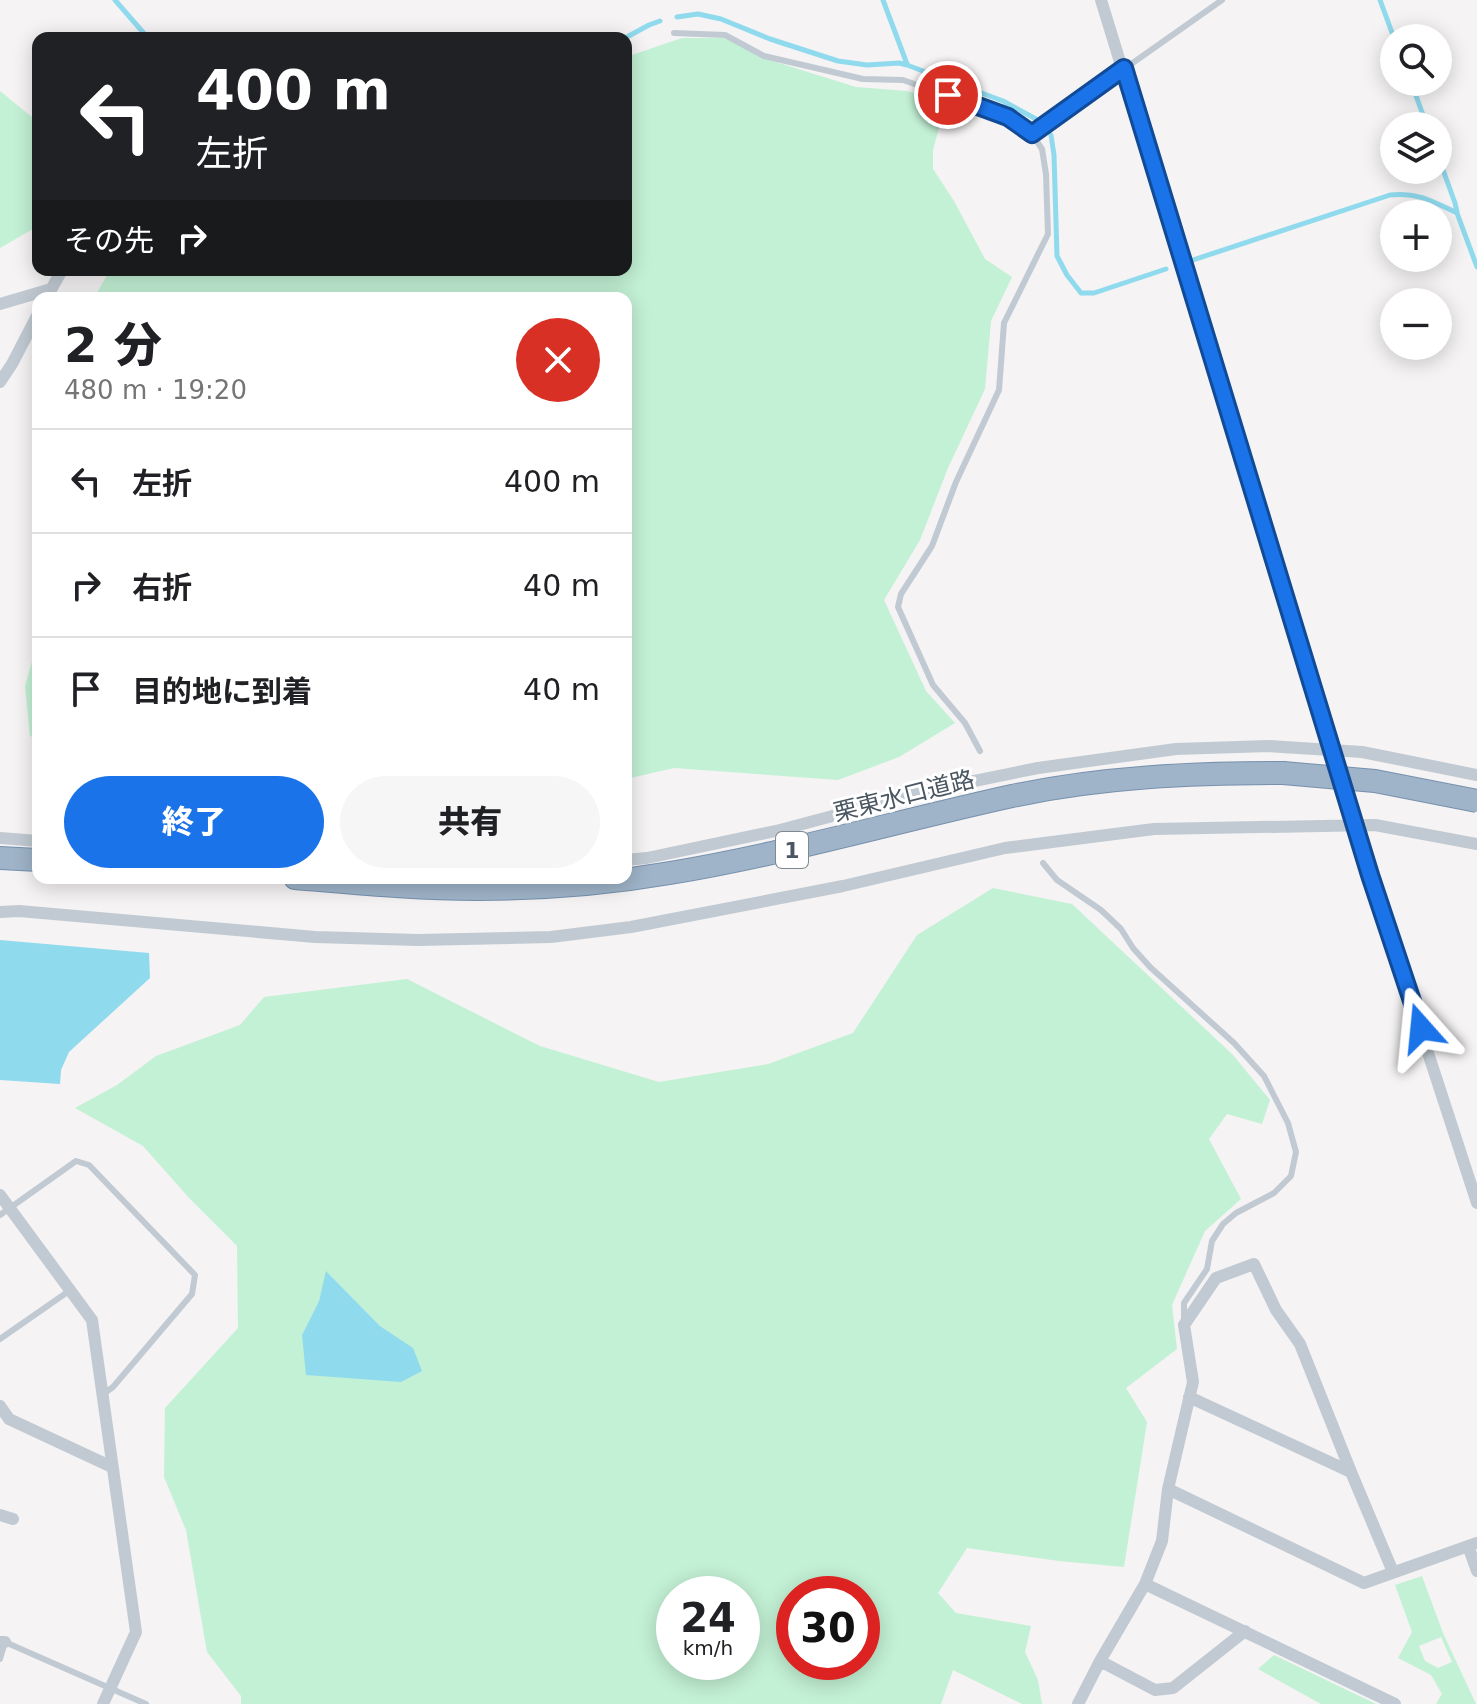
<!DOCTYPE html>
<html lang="ja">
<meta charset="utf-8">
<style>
:root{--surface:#fff;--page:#f6f6f6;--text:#202124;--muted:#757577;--line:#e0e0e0;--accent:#1a73e8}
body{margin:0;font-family:"DejaVu Sans","Noto Sans JP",sans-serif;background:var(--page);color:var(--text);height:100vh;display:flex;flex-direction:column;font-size:30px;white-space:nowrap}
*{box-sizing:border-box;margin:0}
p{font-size:26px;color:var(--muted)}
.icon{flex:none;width:44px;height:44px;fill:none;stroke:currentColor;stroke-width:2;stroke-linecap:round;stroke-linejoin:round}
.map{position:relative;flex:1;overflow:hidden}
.details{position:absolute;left:32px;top:292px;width:600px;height:592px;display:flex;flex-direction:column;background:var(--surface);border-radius:16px;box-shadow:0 4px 20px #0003}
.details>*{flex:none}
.banner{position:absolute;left:32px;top:32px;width:600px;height:244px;border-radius:16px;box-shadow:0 4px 20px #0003;background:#202124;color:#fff;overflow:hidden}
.tools{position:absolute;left:1380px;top:24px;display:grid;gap:16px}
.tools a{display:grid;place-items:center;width:72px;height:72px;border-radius:50%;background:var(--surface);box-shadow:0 4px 20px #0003;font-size:40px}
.speed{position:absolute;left:656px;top:1576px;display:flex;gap:16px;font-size:40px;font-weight:700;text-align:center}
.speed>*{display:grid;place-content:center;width:104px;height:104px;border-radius:50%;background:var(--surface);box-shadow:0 4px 20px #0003;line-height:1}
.speed small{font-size:20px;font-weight:400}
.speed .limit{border:12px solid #d22;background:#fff;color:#111}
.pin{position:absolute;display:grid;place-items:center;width:68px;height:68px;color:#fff;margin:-34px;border:4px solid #fff;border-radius:50%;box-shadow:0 2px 8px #0007}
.me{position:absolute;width:88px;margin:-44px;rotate:342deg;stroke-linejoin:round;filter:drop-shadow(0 0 6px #0008)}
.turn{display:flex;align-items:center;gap:28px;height:168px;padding:0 32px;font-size:36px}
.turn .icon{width:104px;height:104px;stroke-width:2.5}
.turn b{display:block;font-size:56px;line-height:68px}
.then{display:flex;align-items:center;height:76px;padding:0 32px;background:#0003;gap:16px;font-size:30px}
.round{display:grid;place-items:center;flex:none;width:84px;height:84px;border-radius:42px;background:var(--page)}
.summary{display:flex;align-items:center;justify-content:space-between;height:136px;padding:0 32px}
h1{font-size:48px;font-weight:800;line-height:60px}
.cta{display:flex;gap:16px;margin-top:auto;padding:16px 32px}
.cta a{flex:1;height:92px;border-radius:48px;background:var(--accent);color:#fff;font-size:32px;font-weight:800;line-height:92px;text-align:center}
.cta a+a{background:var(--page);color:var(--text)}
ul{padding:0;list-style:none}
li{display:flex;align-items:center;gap:24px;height:104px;padding:0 32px;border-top:2px solid var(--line)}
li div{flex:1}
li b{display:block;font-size:30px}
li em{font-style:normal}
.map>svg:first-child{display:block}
.green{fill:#c3f1d5;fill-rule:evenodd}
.water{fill:#90daee}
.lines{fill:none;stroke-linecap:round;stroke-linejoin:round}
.stream{stroke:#90daee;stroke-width:5}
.trunk-casing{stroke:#7690ad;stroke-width:24}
.service{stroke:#c1cad2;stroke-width:6}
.minor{stroke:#c1cad2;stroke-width:12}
.trunk{stroke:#9fb4c9;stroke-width:22}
.trunk-bridge-casing{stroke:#7690ad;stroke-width:24;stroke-linecap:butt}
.trunk-bridge{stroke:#9fb4c9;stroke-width:22}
.route-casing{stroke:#114b97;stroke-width:20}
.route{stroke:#1a73e8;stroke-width:14}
.labels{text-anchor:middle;stroke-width:6;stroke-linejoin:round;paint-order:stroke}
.shield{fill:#fff;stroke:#808990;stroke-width:2}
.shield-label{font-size:22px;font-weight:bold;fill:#4a5661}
.street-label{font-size:24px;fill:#4a5661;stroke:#fff}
</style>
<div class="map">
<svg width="1477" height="1704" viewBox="0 0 1477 1704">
<rect width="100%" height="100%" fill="#f5f3f3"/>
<!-- green -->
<path class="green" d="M682,38H724L763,58L856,87L907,91L946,102L933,150V169L954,201L985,259L1012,277L991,321L985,389L948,468L920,540L884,600L926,691L955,723L899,757L838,780L674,768L626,779V298H94L110,270H626V57Z
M0,91L38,122V226L0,248Z
M38,641V739L30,736L25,686Z
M993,888L1072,904L1233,1055L1270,1100L1262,1124L1227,1114L1209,1139L1241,1199L1205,1231L1172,1305L1177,1349L1126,1388L1147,1422L1124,1567L1059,1561L967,1548L938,1593L956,1613L1031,1626L1025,1652L1038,1680L1042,1704H1022L953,1670L941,1704H241V1696L207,1652L186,1530L164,1477L165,1408L238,1328L237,1246L190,1199L143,1146L75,1108L117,1085L156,1056L240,1025L264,997L407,979L540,1046L659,1082L768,1064L853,1033L917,935ZM327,1272L380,1326L412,1348L302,1335L319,1301ZM674,1594H742V1662H674ZM794,1594H862V1662H794Z
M1422,1576L1443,1633L1476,1704H1436L1442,1694L1431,1675L1398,1658L1412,1632L1395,1585ZM1441,1637L1452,1662L1438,1668L1425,1661L1419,1646Z
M1274,1655L1376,1704H1321L1258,1669Z"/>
<!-- water -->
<path class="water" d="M0,940L149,953L150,978L69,1052L61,1070L60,1084L0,1080Z
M326,1271L380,1326L413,1348L422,1371L401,1382L306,1375L302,1335L319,1301Z"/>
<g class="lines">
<!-- stream -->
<path class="stream" d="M115,0L148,38
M883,0L907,64
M1380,0L1394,38
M677,17L698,14L721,19L770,39L838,61L867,65L899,63L907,65L1003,101L1036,119
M625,38L649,25L660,21
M1411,82L1427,126
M1051,135L1054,155L1057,256L1067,275L1081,293H1094L1166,269
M1438,156L1455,203L1457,212
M1193,260L1390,195C1418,192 1432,201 1457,213L1477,267"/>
<defs>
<path id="trunk" d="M0,858L38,860
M295,878C356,883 416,889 477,889C541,889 606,884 670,873C785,854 898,821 1012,796C1101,777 1193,773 1283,773"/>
</defs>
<!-- trunk casing -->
<use href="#trunk" class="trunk-casing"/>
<!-- service -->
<path class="service" d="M674,33L725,35L764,56L863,79L903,80L1008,117L1032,134L1042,149L1046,174L1048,234L1004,323L999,390L956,482L932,546L901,594L898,607L933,685L965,723L980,751
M1032,134L1222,0
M1043,863L1057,880L1101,910L1121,929L1133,948L1150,967L1234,1043L1264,1076L1288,1123L1296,1152L1291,1176L1274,1193L1236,1213L1223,1224L1212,1241L1207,1269L1184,1303V1322
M0,1215L76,1161L89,1165L195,1275L192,1294L113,1387L102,1395
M0,1339L69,1291
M0,1659L5,1642L146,1704"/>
<!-- minor -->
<path class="minor" d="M1101,0L1370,875L1477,1203
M48,295L62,270
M0,304L51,289
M0,382L12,364L38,314
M0,838L38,841
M626,860L647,858L780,830L930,790L1038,768L1176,749L1268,746L1362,752L1477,775
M0,912L19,911L315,937L418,940L551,937L631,927L843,886L1005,848L1154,829L1375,825L1477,844
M0,1195L92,1320L136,1632L103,1704
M1189,1397L1351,1472
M0,1406L9,1419L112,1467
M1168,1489L1364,1583L1477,1543
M0,1515L13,1519
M1468,1546L1477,1571
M1145,1584L1395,1704
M0,1642H5
M1100,1661L1155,1690L1173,1688L1245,1631
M1078,1704L1100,1661L1145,1584L1162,1541L1168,1489L1193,1382L1184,1325L1216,1278L1254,1264L1276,1310L1300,1344L1351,1472L1393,1572"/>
<!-- trunk -->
<use href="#trunk" class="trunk"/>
<defs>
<path id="trunk-bridge" d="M1283,773L1375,781L1477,801"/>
</defs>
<!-- trunk-bridge casing -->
<use href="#trunk-bridge" class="trunk-bridge-casing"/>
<!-- trunk-bridge -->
<use href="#trunk-bridge" class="trunk-bridge"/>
</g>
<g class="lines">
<defs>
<path id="route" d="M948,95L1008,117L1032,134L1124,68L1370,875L1421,1028"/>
</defs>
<!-- route casing -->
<use href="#route" class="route-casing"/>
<!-- route -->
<use href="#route" class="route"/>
</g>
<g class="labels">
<!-- shield labels -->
<rect class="shield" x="776" y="832" width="32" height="36" rx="6"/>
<g class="shield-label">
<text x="792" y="858">1</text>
</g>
<!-- street labels -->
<g class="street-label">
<text transform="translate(904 796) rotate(-14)" y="8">栗東水口道路</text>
</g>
</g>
</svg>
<div class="tools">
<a><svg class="icon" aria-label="search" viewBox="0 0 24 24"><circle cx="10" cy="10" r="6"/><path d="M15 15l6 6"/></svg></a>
<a><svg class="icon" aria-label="layers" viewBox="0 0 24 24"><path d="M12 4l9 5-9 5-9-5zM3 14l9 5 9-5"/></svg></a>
<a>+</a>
<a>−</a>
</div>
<div class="speed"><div>24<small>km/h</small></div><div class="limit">30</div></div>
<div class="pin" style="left:948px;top:95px;background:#d93025"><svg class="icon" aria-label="arrive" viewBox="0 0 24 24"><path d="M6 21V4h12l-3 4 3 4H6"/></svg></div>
<svg class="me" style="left:1421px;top:1028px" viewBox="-20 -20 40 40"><path d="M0-17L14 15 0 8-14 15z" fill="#1a73e8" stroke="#fff" stroke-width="4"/></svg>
<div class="banner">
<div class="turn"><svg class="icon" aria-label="left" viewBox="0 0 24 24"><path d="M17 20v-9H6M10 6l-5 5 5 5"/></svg><div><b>400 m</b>左折</div></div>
<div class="then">その先<svg class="icon" aria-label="right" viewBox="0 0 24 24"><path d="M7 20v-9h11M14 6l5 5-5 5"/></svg></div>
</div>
<section class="details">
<div class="summary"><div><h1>2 分</h1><p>480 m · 19:20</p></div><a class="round" style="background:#d93025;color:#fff"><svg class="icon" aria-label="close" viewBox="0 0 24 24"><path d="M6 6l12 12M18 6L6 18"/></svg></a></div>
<ul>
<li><svg class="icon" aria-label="left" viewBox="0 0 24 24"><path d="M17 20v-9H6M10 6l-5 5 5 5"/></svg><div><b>左折</b></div><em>400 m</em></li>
<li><svg class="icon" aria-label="right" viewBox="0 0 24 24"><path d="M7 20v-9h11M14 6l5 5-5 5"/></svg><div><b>右折</b></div><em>40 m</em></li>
<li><svg class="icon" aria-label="arrive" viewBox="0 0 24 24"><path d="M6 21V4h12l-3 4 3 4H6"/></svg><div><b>目的地に到着</b></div><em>40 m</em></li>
</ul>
<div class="cta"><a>終了</a><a>共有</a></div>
</section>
</div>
